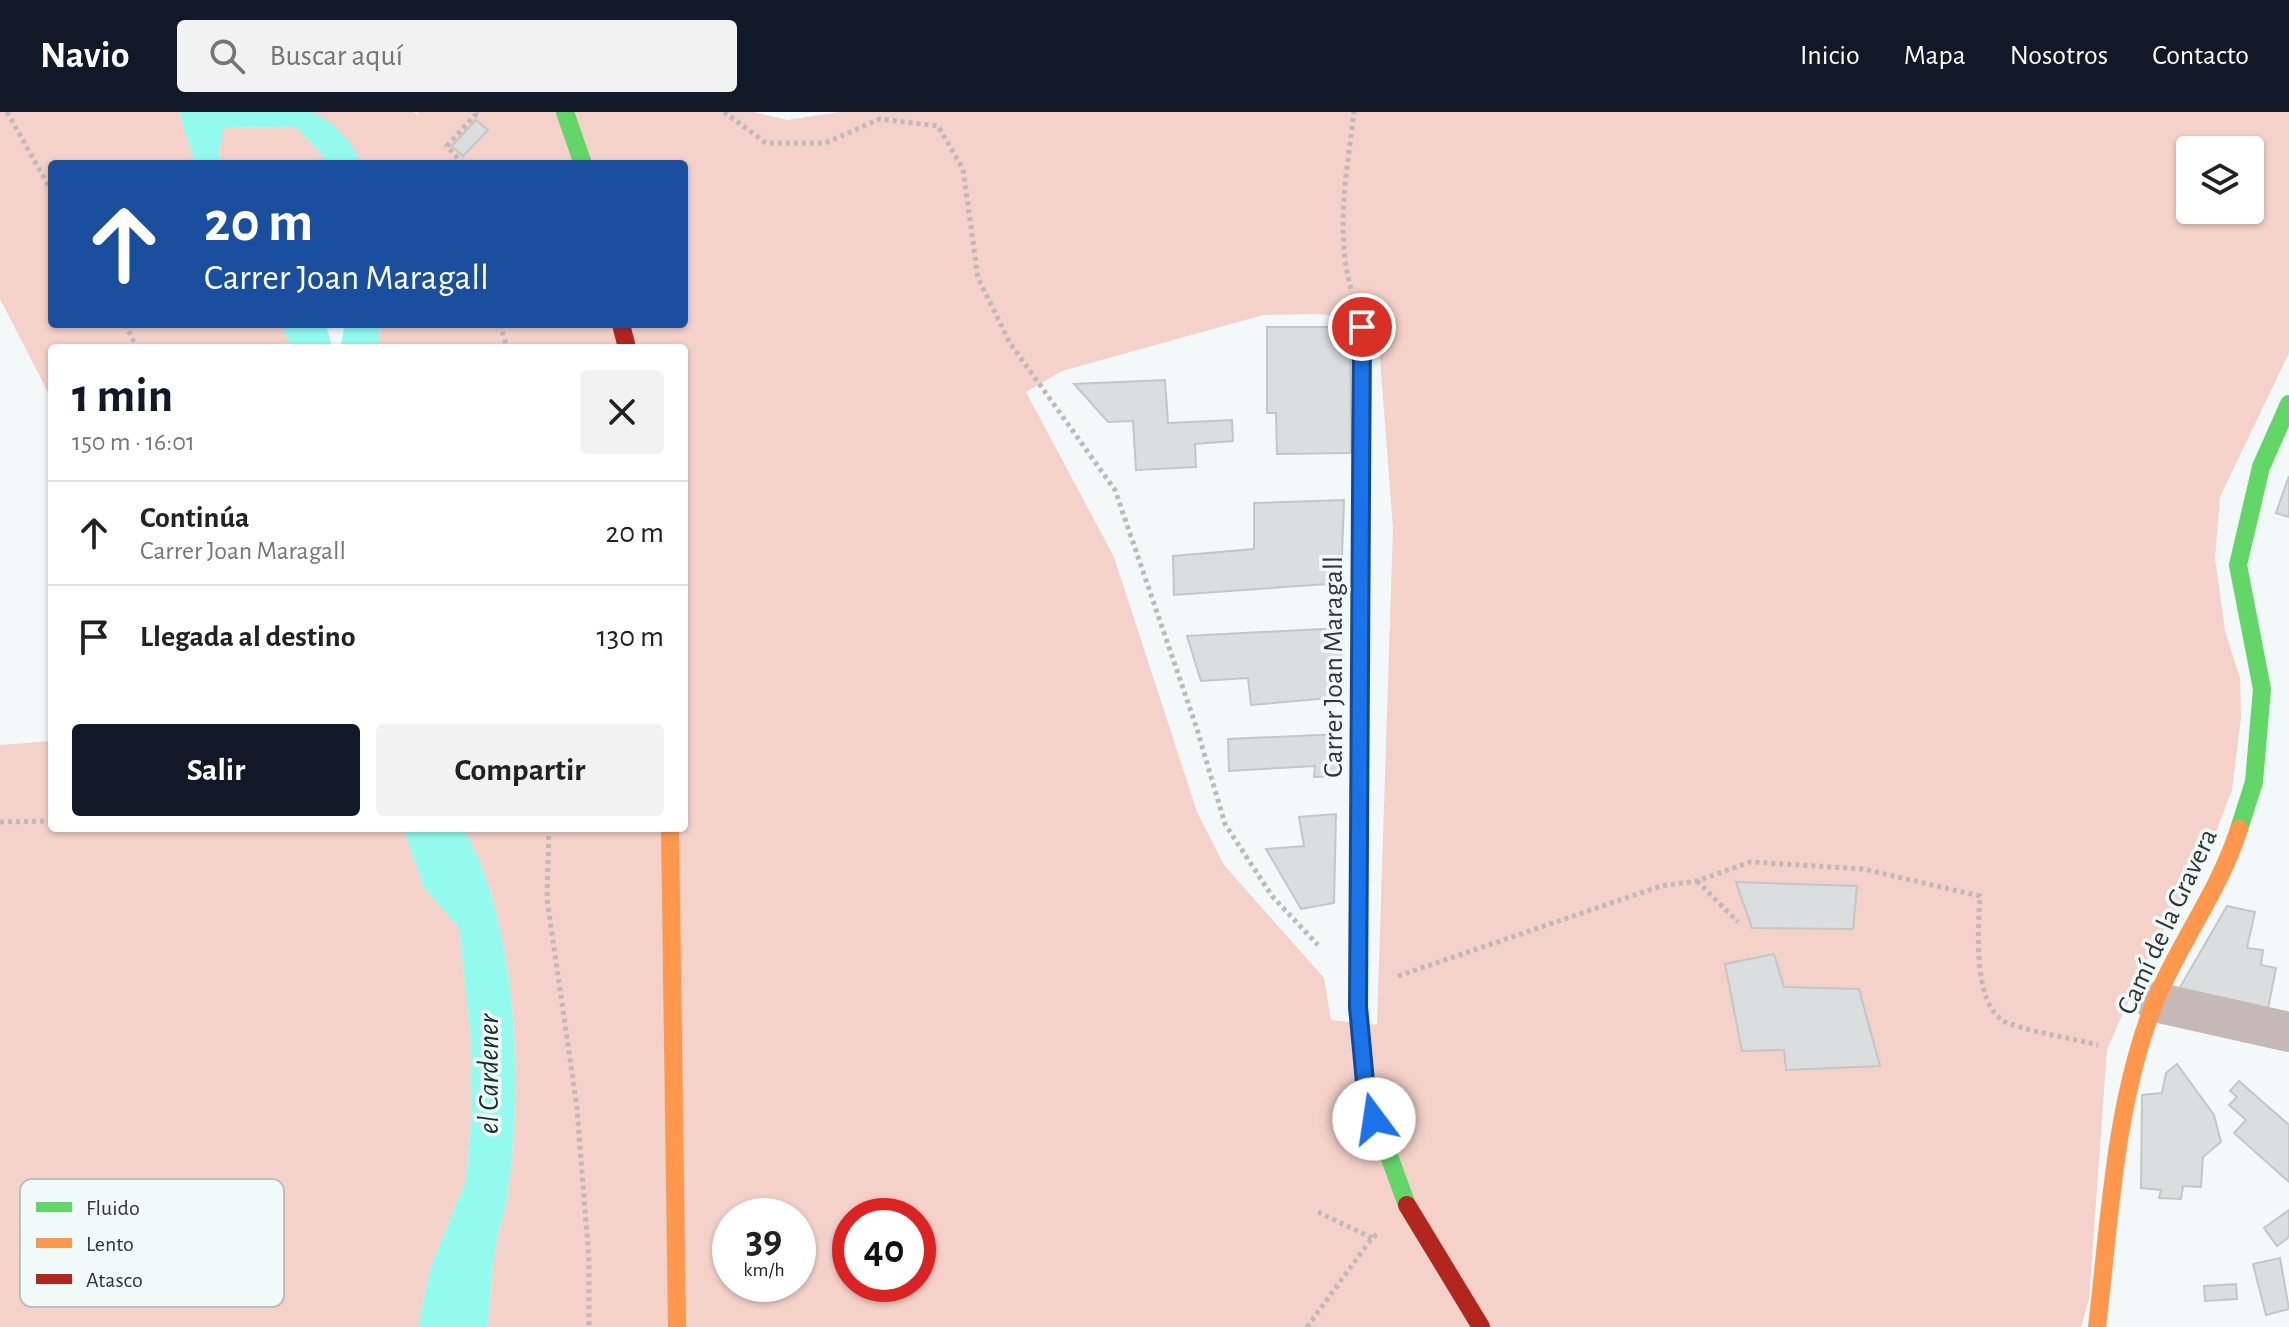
<!DOCTYPE html>
<html lang="es">
<meta charset="utf-8">
<style>
:root{--surface:#fff;--page:#f2f2f2;--text:#222;--muted:#767676;--line:#e0e0e0;--accent:#111827}
body{margin:0;font-family:"Alegreya Sans",sans-serif;background:var(--page);color:var(--text);height:100vh;display:flex;flex-direction:column;font-size:30px;white-space:nowrap}
*{box-sizing:border-box;margin:0}
p{font-size:26px;color:var(--muted)}
.icon{flex:none;width:44px;height:44px;fill:none;stroke:currentColor;stroke-width:2;stroke-linecap:round;stroke-linejoin:round}
.map{position:relative;flex:1;overflow:hidden}
.panel{position:absolute;left:48px;top:232px;width:640px;height:488px;display:flex;flex-direction:column;background:var(--surface);border-radius:8px;box-shadow:0 2px 6px #0004}
.panel>*{flex:none}
.banner{position:absolute;left:48px;top:48px;width:640px;height:168px;border-radius:8px;box-shadow:0 2px 6px #0004;background:#1a4fa0;color:#fff;overflow:hidden}
.tools{position:absolute;left:2176px;top:24px;display:grid;gap:16px}
.tools a{display:grid;place-items:center;width:88px;height:88px;border-radius:8px;background:var(--surface);box-shadow:0 2px 6px #0004;font-size:40px}
.speed{position:absolute;left:712px;top:1086px;display:flex;gap:16px;font-size:40px;font-weight:700;text-align:center}
.speed>*{display:grid;place-content:center;width:104px;height:104px;border-radius:50%;background:var(--surface);box-shadow:0 2px 6px #0004;line-height:1}
.speed small{font-size:20px;font-weight:400}
.speed .limit{border:12px solid #d22;background:#fff;color:#111}
.pin{position:absolute;display:grid;place-items:center;width:68px;height:68px;color:#fff;margin:-34px;border:4px solid #fff;border-radius:50%;box-shadow:0 2px 8px #0007}
.me{position:absolute;width:88px;margin:-44px;rotate:346deg;stroke-linejoin:round;filter:drop-shadow(0 0 6px #0008)}
.turn{display:flex;align-items:center;gap:28px;height:168px;padding:0 24px;font-size:36px}
.turn .icon{width:104px;height:104px;stroke-width:2.5}
.turn b{display:block;font-size:56px;line-height:68px}
.round{display:grid;place-items:center;flex:none;width:84px;height:84px;border-radius:8px;background:var(--page)}
.overview{display:flex;align-items:center;justify-content:space-between;height:136px;padding:0 24px}
h1{font-size:48px;font-weight:700;line-height:60px;color:var(--accent)}
.primary-button{display:flex;gap:16px;margin-top:auto;padding:16px 24px}
.primary-button a{flex:1;height:92px;border-radius:8px;background:var(--accent);color:#fff;font-size:32px;font-weight:700;line-height:92px;text-align:center}
.primary-button a+a{background:var(--page);color:var(--text)}
ul{padding:0;list-style:none}
li{display:flex;align-items:center;gap:24px;height:104px;padding:0 24px;border-top:2px solid var(--line)}
li div{flex:1}
li b{display:block;font-size:30px}
li em{font-style:normal}
header{display:flex;align-items:center;gap:48px;box-sizing:border-box;height:112px;padding:0 40px;background:var(--accent);color:#fff}
header strong{font-size:38px}
nav{display:flex;gap:44px;margin-inline-start:auto;font-size:28px}
.search{width:560px;height:72px;background:var(--page);display:flex;align-items:center;gap:20px;box-sizing:border-box;padding:0 28px;border-radius:8px;color:var(--muted);font-size:30px}
.map>svg:first-child{display:block}
.green{fill:#f4d1c9;fill-rule:evenodd}
.water{fill:#92fbed}
.building{fill:#dadede;stroke:#c3c7c6;stroke-width:2}
.lines{fill:none;stroke-linecap:round;stroke-linejoin:round}
.path{stroke:#bfbab7;stroke-width:5;stroke-dasharray:4 4;stroke-linecap:butt}
.street{stroke:#c5b8b5;stroke-width:40}
.fast{stroke:#63d668;stroke-width:18}
.slow{stroke:#ff974d;stroke-width:18}
.jam{stroke:#b3261e;stroke-width:18}
.route-casing{stroke:#114b97;stroke-width:20}
.route{stroke:#1a73e8;stroke-width:14}
.labels{text-anchor:middle;stroke-width:7;stroke-linejoin:round;paint-order:stroke}
.street-label{font-size:28px;fill:#323635;stroke:#f0fbf9}
.water-label{font-size:30px;font-style:italic;fill:#172f2b;stroke:#f0fbf9}
.key{fill:#f0fbf9;stroke:#b7c0be;stroke-width:2}
.key-label{font-size:22px;fill:#323635}
</style>
<header>
<strong>Navio</strong>
<div class="search"><svg class="icon" aria-label="search" viewBox="0 0 24 24"><circle cx="10" cy="10" r="6"/><path d="M15 15l6 6"/></svg>Buscar aquí</div>
<nav><a>Inicio</a><a>Mapa</a><a>Nosotros</a><a>Contacto</a></nav>
</header>
<div class="map">
<svg width="2289" height="1215" viewBox="0 0 2289 1215">
<rect width="100%" height="100%" fill="#f3f8f8"/>
<!-- green -->
<path class="green" d="M0,0H179L195,52H52V212H281L292,236H52V288L0,187Z
M311,0H414L418,3L417,0H753L787,8L840,0H2289V241L2220,385L2215,446L2225,519L2240,566L2241,605L2232,678L2208,741L2148,846L2107,937L2089,1187L2081,1215H487C491,1185 491,1153 498,1123C500,1112 505,1100 507,1088C523,978 519,813 463,716H684V236H378L380,212H684V52H361C349,28 334,14 311,0ZM2190,38H2250V98H2190ZM1317,202L1377,207L1393,416L1377,913L1331,908L1324,866L1224,753L1197,700L1114,445L1026,280L1062,259L1263,203ZM730,1104H798V1172H730ZM850,1104H918V1172H850Z
M296,15L323,44L325,52H223L218,42L223,16Z
M52,629V716H403L424,776L459,816L471,930V1009L466,1068L430,1157L418,1215H0V633Z"/>
<!-- water -->
<path class="water" d="M179,0H311L331,11L352,33L361,52H325L323,44L296,15L224,16L218,42L223,52H195Z
M281,212H326L332,236H292Z
M345,212H380L378,236H340Z
M403,716H463C519,813 523,978 507,1088C505,1100 500,1111 498,1123C491,1153 491,1185 487,1215H418L430,1157L466,1068L471,1009V930L459,816L424,776Z"/>
<!-- building -->
<path class="building" d="M476,8L488,18L463,44L452,34Z
M1267,215H1350L1351,341L1277,342L1276,301H1267Z
M1165,268L1168,311L1232,308L1233,329L1195,332L1196,355L1136,358L1133,309L1108,310L1074,272Z
M2289,364V405L2276,401Z
M1344,388L1341,471L1174,483L1173,444L1254,437V391Z
M1342,516L1341,585L1251,593L1248,566L1201,569L1187,524Z
M1341,622L1338,664L1314,665L1315,654L1229,659L1228,627Z
M1336,702L1334,791L1301,797L1266,737L1304,734L1299,705Z
M1736,770L1857,774L1853,817L1752,816Z
M2227,794L2255,800L2247,836L2263,838L2261,853L2276,856L2268,897L2179,877Z
M1774,842L1784,875L1859,877L1880,954L1786,958L1784,938L1742,939L1725,852Z
M2177,952L2214,1003L2221,1030L2203,1045L2201,1075L2183,1074L2181,1087L2159,1086L2161,1078L2141,1076L2142,983L2162,981L2166,961Z
M2239,969L2289,1013V1070L2234,1021L2246,1008L2229,993L2237,985L2230,979Z
M2289,1098V1125L2277,1134L2264,1116Z
M2280,1146L2289,1197L2266,1203L2253,1152Z
M2236,1172L2237,1187L2205,1189L2204,1174Z"/>
<g class="lines">
<!-- path -->
<path class="path" d="M7,0L52,80
M724,0L766,31H825L880,7L938,14L963,57L978,166L1010,231L1115,378L1196,614L1225,712L1272,784L1318,833
M463,52L447,34L476,2L474,0
M1351,177C1335,120 1347,58 1354,0
M125,212L137,236
M500,212L507,236
M0,710L52,709
M549,716L547,787L577,996L589,1149V1215
M1697,769L1738,810
M1398,864L1661,774L1697,769L1750,750L1863,757L1980,784C1978,816 1973,888 2002,908C2017,918 2077,927 2098,933
M1318,1100L1372,1126
M1307,1215L1372,1126L1379,1121"/>
<!-- street -->
<path class="street" d="M2155,890L2289,920"/>
<!-- fast -->
<path class="fast" d="M565,0L583,52
M2239,717L2254,670L2262,577L2238,453L2261,355L2289,292
M1359,759L1358,895L1366,981L1407,1093"/>
<!-- slow -->
<path class="slow" d="M670,716L677,1215
M1359,759L1362,215
M2097,1215C2110,1107 2114,995 2154,892C2178,832 2219,780 2239,717"/>
<!-- jam -->
<path class="jam" d="M621,212L627,236
M1407,1093L1481,1215"/>
</g>
<g class="lines">
<defs>
<path id="route" d="M1362,215L1358,895L1366,981L1374,1007"/>
</defs>
<!-- route casing -->
<use href="#route" class="route-casing"/>
<!-- route -->
<use href="#route" class="route"/>
</g>
<g class="labels">
<!-- street labels -->
<g class="street-label">
<text transform="translate(1332 555) rotate(-90)" y="10">Carrer Joan Maragall</text>
<text transform="translate(2166 809) rotate(-65)" y="10">Camí de la Gravera</text>
</g>
<!-- water labels -->
<g class="water-label">
<text transform="translate(488 962) rotate(-90)" y="10">el Cardener</text>
</g>
</g>
<!-- legend -->
<rect x="20" y="1067" width="264" height="128" rx="12" class="key"/>
<rect x="36" y="1090" width="36" height="10" fill="#63d668"/>
<rect x="36" y="1126" width="36" height="10" fill="#ff974d"/>
<rect x="36" y="1162" width="36" height="10" fill="#b3261e"/>
<g class="key-label">
<text x="86" y="1103">Fluido</text>
<text x="86" y="1139">Lento</text>
<text x="86" y="1175">Atasco</text>
</g>
</svg>
<div class="tools">
<a><svg class="icon" aria-label="layers" viewBox="0 0 24 24"><path d="M12 4l9 5-9 5-9-5zM3 14l9 5 9-5"/></svg></a>
</div>
<div class="speed"><div>39<small>km/h</small></div><div class="limit">40</div></div>
<div class="pin" style="left:1362px;top:215px;background:#d93025"><svg class="icon" aria-label="arrive" viewBox="0 0 24 24"><path d="M6 21V4h12l-3 4 3 4H6"/></svg></div>
<svg class="me" style="left:1374px;top:1007px" viewBox="-20 -20 40 40"><circle r="19" fill="#fff"/><path d="M0-13L10 11 0 6-10 11z" fill="#1a73e8"/></svg>
<div class="banner">
<div class="turn"><svg class="icon" aria-label="ahead" viewBox="0 0 24 24"><path d="M12 20V5M6 11l6-6 6 6"/></svg><div><b>20 m</b>Carrer Joan Maragall</div></div>
</div>
<section class="panel">
<div class="overview"><div><h1>1 min</h1><p>150 m · 16:01</p></div><a class="round"><svg class="icon" aria-label="close" viewBox="0 0 24 24"><path d="M6 6l12 12M18 6L6 18"/></svg></a></div>
<ul>
<li><svg class="icon" aria-label="ahead" viewBox="0 0 24 24"><path d="M12 20V5M6 11l6-6 6 6"/></svg><div><b>Continúa</b><p>Carrer Joan Maragall</p></div><em>20 m</em></li>
<li><svg class="icon" aria-label="arrive" viewBox="0 0 24 24"><path d="M6 21V4h12l-3 4 3 4H6"/></svg><div><b>Llegada al destino</b></div><em>130 m</em></li>
</ul>
<div class="primary-button"><a>Salir</a><a>Compartir</a></div>
</section>
</div>
